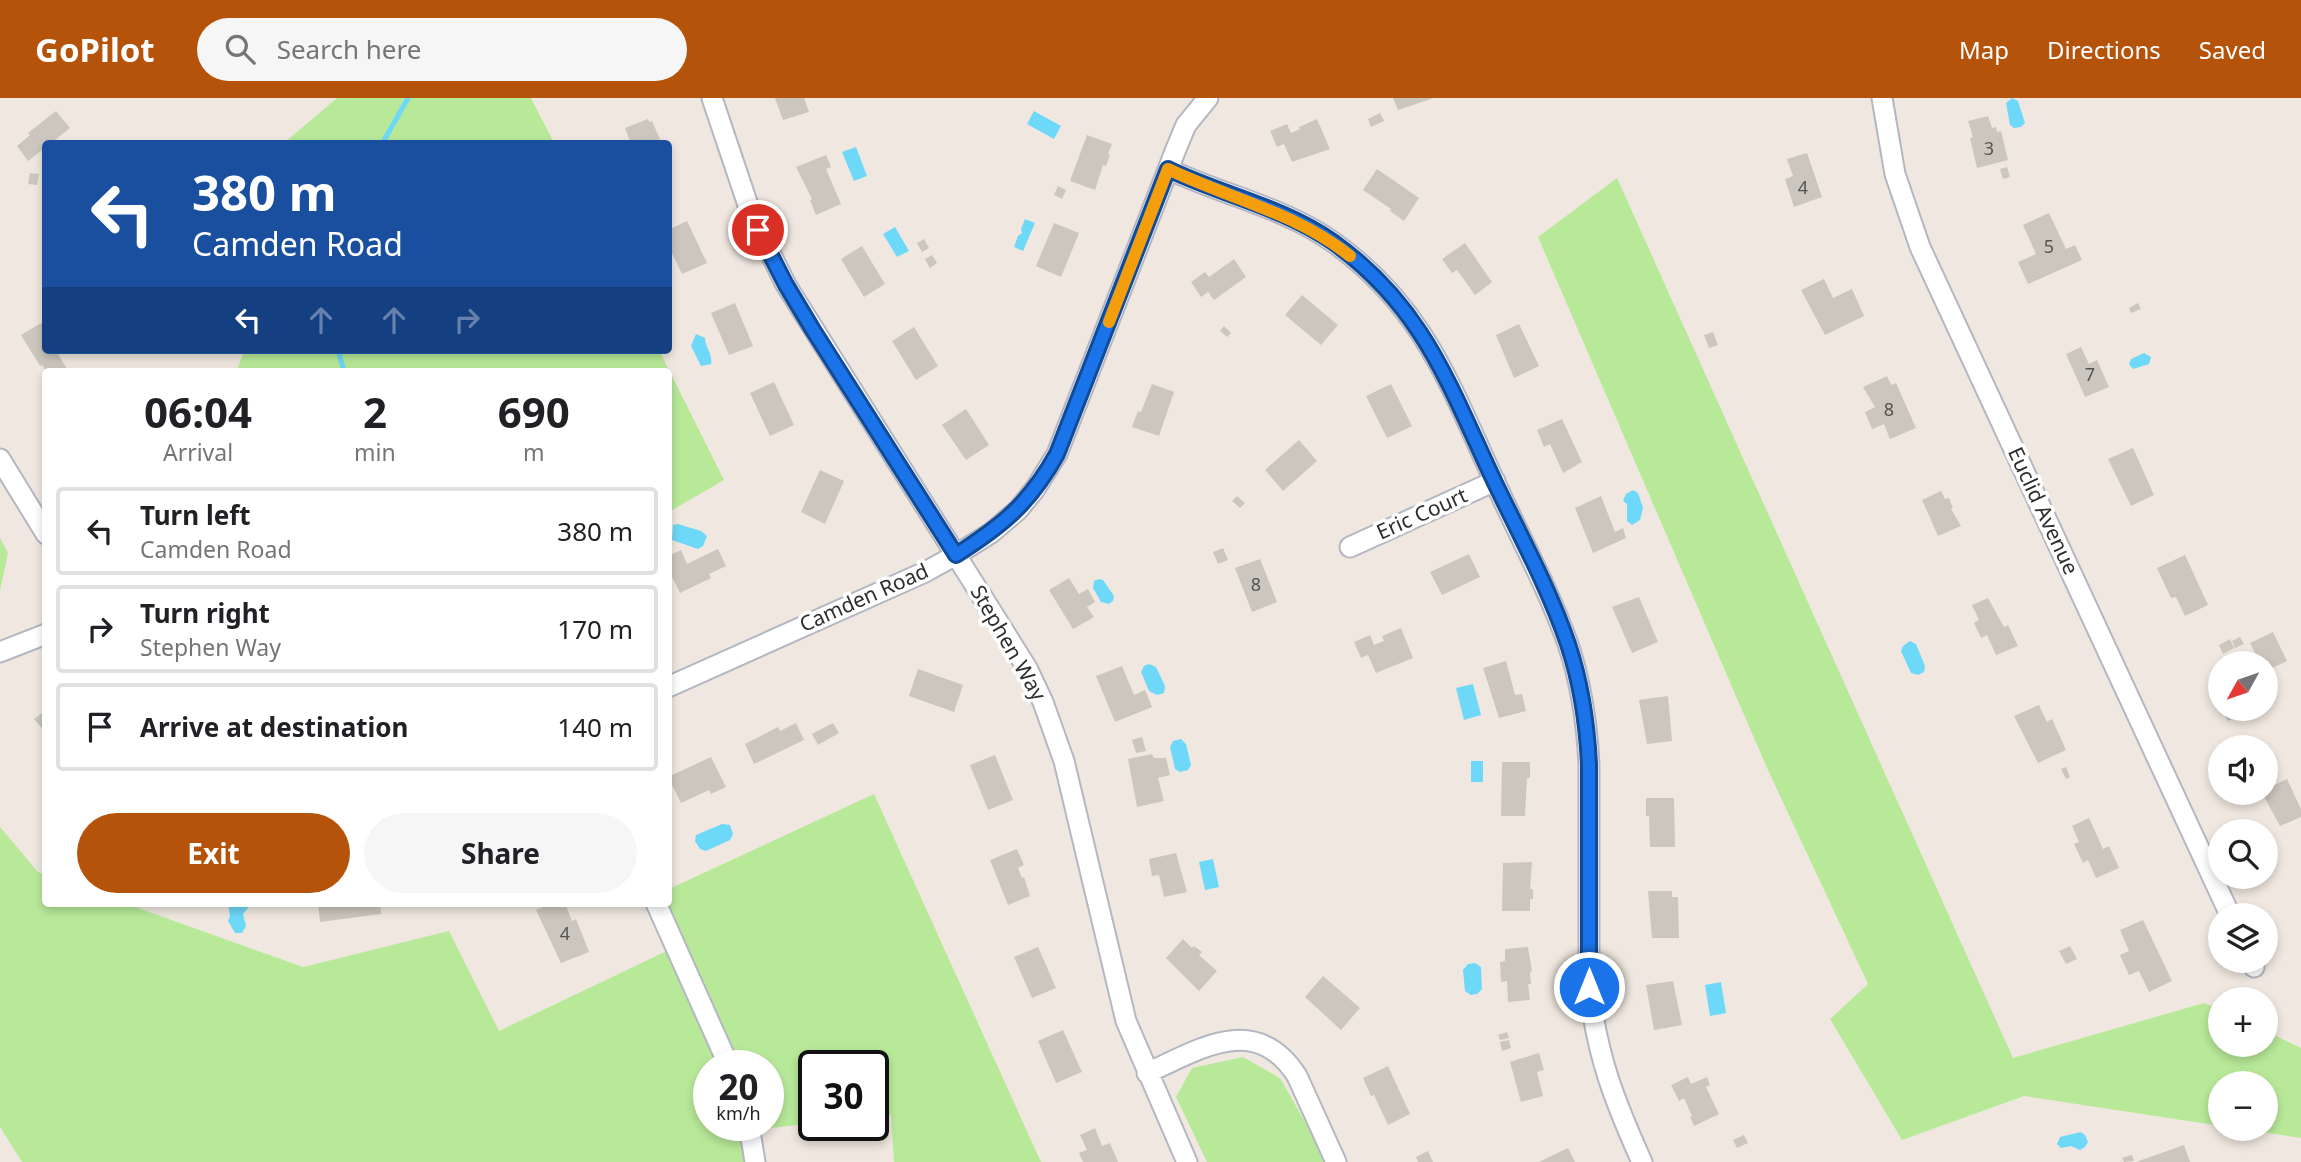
<!DOCTYPE html>
<meta charset="utf-8">
<style>
:root{--surface:#fff;--page:#f6f6f6;--text:#202124;--muted:#757577;--line:#e0e0e0;--accent:#b45309}
body{margin:0;font-family:"Noto Sans",sans-serif;background:var(--page);color:var(--text);height:100vh;display:flex;flex-direction:column;font-size:26px;white-space:nowrap}
*{box-sizing:border-box;margin:0}
p{font-size:23px;color:var(--muted)}
.icon{flex:none;width:38px;height:38px;fill:none;stroke:currentColor;stroke-width:2;stroke-linecap:round;stroke-linejoin:round}
.map{position:relative;flex:1;overflow:hidden}
.panel{position:absolute;left:42px;top:270px;width:630px;height:539px;display:flex;flex-direction:column;background:var(--surface);border-radius:7px;box-shadow:0 4px 10px #0003}
.panel>*{flex:none}
.hud{position:absolute;left:42px;top:42px;width:630px;height:214px;border-radius:7px;box-shadow:0 4px 10px #0003;background:#1a4fa0;color:#fff;overflow:hidden}
.needle{width:46px;rotate:230deg}
.fabs{position:absolute;left:2208px;top:553px;display:grid;gap:14px}
.fabs a{display:grid;place-items:center;width:70px;height:70px;border-radius:50%;background:var(--surface);box-shadow:0 4px 10px #0003;font-size:35px}
.speed{position:absolute;left:693px;top:952px;display:flex;gap:14px;font-size:35px;font-weight:700;text-align:center}
.speed>*{display:grid;place-content:center;width:91px;height:91px;border-radius:50%;background:var(--surface);box-shadow:0 4px 10px #0003;line-height:1}
.speed small{font-size:18px;font-weight:400}
.speed .limit{border:4px solid #111;border-radius:10px;background:#fff;color:#111}
.pin{position:absolute;display:grid;place-items:center;width:60px;height:60px;color:#fff;margin:-30px;border:4px solid #fff;border-radius:50%;box-shadow:0 2px 7px #0007}
.me{position:absolute;width:77px;margin:-38px;rotate:0deg;stroke-linejoin:round;filter:drop-shadow(0 0 5px #0008)}
.turn{display:flex;align-items:center;gap:24px;height:147px;padding:0 35px;font-size:32px}
.turn .icon{width:91px;height:91px;stroke-width:2.5}
.turn b{display:block;font-size:49px;line-height:60px}
.lanes{display:flex;align-items:center;height:66px;padding:0 35px;background:#0003;justify-content:center;gap:35px;direction:ltr}
.lanes .off{opacity:.35}
.eta{display:flex;justify-content:space-evenly;align-items:center;height:119px;text-align:center}
.eta b{font-size:42px;font-weight:700;line-height:49px}
.primary-button{display:flex;gap:14px;margin-top:auto;padding:14px 35px}
.primary-button a{flex:1;height:80px;border-radius:42px;background:var(--accent);color:#fff;font-size:28px;font-weight:700;line-height:80px;text-align:center}
.primary-button a+a{background:var(--page);color:var(--text)}
ul{padding:0;list-style:none}
li{display:flex;align-items:center;gap:21px;height:88px;margin:0 14px 10px;padding:0 21px;border:4px solid var(--line);border-radius:7px}
li div{flex:1}
li b{display:block;font-size:26px}
li em{font-style:normal}
header{display:flex;align-items:center;gap:42px;box-sizing:border-box;height:98px;padding:0 35px;background:var(--accent);color:#fff}
header strong{font-size:33px}
nav{display:flex;gap:38px;margin-inline-start:auto;font-size:24px}
.search{width:490px;height:63px;background:var(--page);display:flex;align-items:center;gap:18px;box-sizing:border-box;padding:0 24px;border-radius:38px;color:var(--muted);font-size:26px}
.map>svg:first-child{display:block}
.green{fill:#b8e999;fill-rule:evenodd}
.water{fill:#6dd8f8}
.lines{fill:none;stroke-linecap:round;stroke-linejoin:round}
.stream{stroke:#6dd8f8;stroke-width:5}
.building{fill:#cbc6be}
.street-casing{stroke:#b4b7c2;stroke-width:23}
.street{stroke:#fff;stroke-width:19}
.route-casing{stroke:#114b97;stroke-width:18}
.route{stroke:#1a73e8;stroke-width:12}
.slow{stroke:#f59e0b;stroke-width:12}
.labels{text-anchor:middle;stroke-width:7;stroke-linejoin:round;paint-order:stroke}
.number-label{font-size:18px;fill:#555452}
.street-label{font-size:21px;fill:#2e2e2e;stroke:#fff}
</style>
<header>
<strong>GoPilot</strong>
<div class="search"><svg class="icon" aria-label="search" viewBox="0 0 24 24"><circle cx="10" cy="10" r="6"/><path d="M15 15l6 6"/></svg>Search here</div>
<nav><a>Map</a><a>Directions</a><a>Saved</a></nav>
</header>
<div class="map">
<svg width="2301" height="1064" viewBox="0 0 2301 1064">
<rect width="100%" height="100%" fill="#f0e8e0"/>
<!-- green -->
<path class="green" d="M337,0H531L554,45H284Z
M1617,80L2013,960L2204,905L2221,912V947H2266V933L2301,950V1040L2241,1031H2266V985H2221V1028L2024,998L1902,1042L1830,921L1868,886L1767,670L1538,139Z
M244,252H659L724,382L669,414L668,273H237Z
M0,440L8,455L0,493Z
M874,696L1041,1064H894L891,1017L873,1019V968H814V1025L754,1032L755,1064H22L0,1029V729L38,774L45,777L46,805H124L303,869L449,833L499,933L677,848L657,805H668L669,791ZM709,968H768V1027H709Z
M1243,959L1280,980L1328,1064H1207L1176,999L1192,970Z"/>
<!-- water -->
<path class="water" d="M2012,0L2018,3L2025,25L2021,29L2014,30L2010,27L2006,5Z
M1034,13L1061,28L1054,41L1027,26Z
M856,49L867,78L854,83L842,54Z
M1025,121L1035,125L1023,153L1014,149L1018,138L1022,135L1021,131Z
M895,129L909,153L897,159L883,136Z
M696,236L705,240C705,250 713,255 711,266L701,268L691,248Z
M2144,255L2151,259L2149,266L2133,271L2129,266L2131,261Z
M1633,392L1638,395L1643,410L1640,422L1632,427L1627,423V406L1623,403L1626,396Z
M678,426L701,433L707,438L703,448L698,451L672,442L673,427Z
M1099,481L1103,482L1114,498L1113,503L1109,506L1101,504L1093,490L1094,483Z
M1910,543L1916,546L1925,568L1924,574L1918,577L1911,575L1901,553L1903,548Z
M1149,566L1156,569L1165,588L1164,595L1157,597L1149,593L1141,574L1144,568Z
M1473,586L1481,617L1464,622L1456,590Z
M1181,641L1186,646L1191,667L1188,672L1180,674L1175,671L1170,649L1173,643Z
M1471,663H1483V684H1471Z
M722,726L730,727L733,736L730,742L706,753L700,751L695,743L696,737Z
M1213,761L1219,789L1205,792L1199,764Z
M228,805L249,806L248,810L243,816L246,828L242,835H235L228,823L230,818Z
M1475,865L1481,869L1482,891L1477,896L1471,897L1465,893L1463,872L1468,866Z
M1721,884L1726,915L1710,918L1705,887Z
M2081,1034L2085,1037L2088,1044L2085,1049L2080,1052L2071,1048L2061,1050L2057,1046L2060,1039Z"/>
<g class="lines">
<!-- stream -->
<path class="stream" d="M382,46L408,0
M338,252L344,273"/>
</g>
<!-- building -->
<path class="building" d="M775,0H804L809,14L783,22Z
M1393,0H1434L1398,12Z
M56,13L70,30L50,46H46V49L28,63L17,48L30,37L28,35Z
M1380,15L1384,23L1371,29L1368,21Z
M1988,18L1992,30L1996,29L1997,34L2001,33L2008,62L1977,70L1970,40L1973,39L1968,23Z
M648,21L649,24L652,23L662,46H631L625,30Z
M1317,21L1330,51L1292,64L1284,46L1277,49L1270,33L1287,26L1291,35L1300,31L1299,29Z
M1087,37L1112,46L1108,56L1110,57L1106,68L1103,67L1095,92L1070,83Z
M1807,55L1822,99L1794,109L1785,81L1793,78L1787,61Z
M826,57L831,69L826,71L841,106L816,117L810,102L812,101L796,69Z
M2007,69L2010,79L2003,81L2000,71Z
M1377,71L1419,100L1404,123L1390,113L1391,111L1363,92Z
M30,75L39,76L37,87L28,86Z
M1058,88L1066,92L1062,101L1054,97Z
M2049,115L2066,151L2075,147L2082,162L2028,186L2018,164L2036,156L2023,127Z
M687,123L707,165L682,176L668,147V132Z
M1054,125L1079,135L1061,179L1036,168Z
M924,141L929,150L922,154L917,145Z
M1465,145L1492,184L1475,197L1457,172L1452,175L1442,161Z
M862,148L885,186L864,199L841,161Z
M932,157L937,165L930,170L925,161Z
M1234,161L1246,179L1214,202L1208,194L1201,199L1191,184L1205,174L1209,179Z
M1824,181L1833,200L1852,191L1864,218L1825,237L1801,192Z
M1302,197L1338,227L1321,247L1285,217Z
M735,205L753,248L729,257L711,215Z
M2138,205L2141,211L2131,215L2129,210Z
M41,225L46,232V252H56L68,273H46L42,267L40,268L21,237Z
M1519,226L1539,268L1514,280L1496,237Z
M1224,228L1231,235L1227,239L1220,233Z
M914,229L938,268L916,282L892,243Z
M1713,234L1718,247L1709,250L1704,237Z
M2081,249L2089,266L2097,262L2109,289L2085,299L2066,256Z
M1887,278L1891,287L1896,285L1916,330L1890,341L1884,326L1872,331L1865,314L1875,309L1863,289Z
M774,284L794,327L770,338L750,295Z
M1152,286L1174,294L1159,338L1132,329L1138,313L1141,314Z
M1391,286L1412,328L1387,340L1366,298Z
M966,311L989,347L966,362L942,327Z
M1562,321L1582,364L1563,375L1550,346L1544,349L1537,332Z
M1299,342L1317,363L1283,393L1265,372Z
M2133,350L2154,397L2131,408L2108,361Z
M820,372L844,383L825,426L801,414Z
M1941,393L1945,401L1949,400L1953,410L1951,411L1961,428L1938,438L1922,402Z
M1237,398L1245,405L1240,410L1232,403Z
M1601,398L1615,434L1623,430L1626,440L1593,455L1575,410Z
M1223,450L1228,462L1218,466L1213,454Z
M718,451L726,468L709,476L711,480L680,495L668,471V458L681,452L687,466Z
M1469,456L1480,479L1442,497L1430,474Z
M2185,457L2208,507L2185,518L2176,499L2171,500L2157,470Z
M1260,461L1277,504L1252,514L1235,470Z
M1069,480L1079,496L1088,491L1095,504L1087,509L1094,519L1073,531L1049,492Z
M1639,499L1658,544L1632,555L1612,509Z
M1988,500L2004,529L2008,527L2018,548L1996,557L1987,537L1981,540L1974,525L1979,522L1972,507Z
M1401,530L1413,560L1376,575L1368,557L1361,560L1354,544L1370,537L1374,547L1384,543L1382,538Z
M2273,534L2287,563L2266,573V565H2260L2250,545Z
M2240,539L2244,546L2235,550L2232,543Z
M2230,541L2234,550L2223,556L2219,547Z
M1506,563L1515,597L1522,596L1526,613L1499,620L1483,570Z
M1122,568L1134,597L1145,592L1152,609L1115,624L1096,578Z
M918,571L963,587L954,614L909,598Z
M2221,580V608L2210,586Z
M1668,598L1672,643L1647,646L1639,602Z
M2039,607L2047,624L2052,621L2066,652L2038,665L2014,618Z
M2222,611H2248L2249,613L2228,623Z
M46,612V635L34,621Z
M796,625L804,642L754,666L745,646L778,629L780,633Z
M833,625L839,635L818,647L812,636Z
M1142,639L1146,653L1136,655L1132,642Z
M1152,656L1154,660H1166L1170,677L1158,680L1164,703L1137,709L1128,661Z
M995,657L1013,702L988,712L970,667Z
M711,659L726,689L711,696L709,692L681,705L668,679Z
M1502,664H1530V680H1527L1525,718H1501Z
M2066,669L2070,679L2066,681L2061,671Z
M2287,681L2301,711V719L2280,728L2262,695H2266V691Z
M1646,700H1674L1675,749H1650L1649,718H1646Z
M2089,720L2103,751L2109,748L2119,770L2096,780L2088,762L2083,765L2074,746L2079,744L2072,728Z
M1017,751L1024,767L1018,770L1022,780L1024,779L1030,798L1008,807L990,762Z
M1176,755L1187,794L1164,799L1159,777L1152,778L1149,761Z
M1532,764L1530,791H1533V801H1530V813H1502L1503,765Z
M1648,793H1672V799H1678L1679,840H1652Z
M318,805H380L381,816L320,824Z
M552,805H565L572,823L576,821L589,854L561,865L536,812Z
M2143,822L2172,883L2149,894L2139,873L2129,877L2120,857L2129,853L2120,832Z
M1183,841L1192,850L1194,848L1202,854L1199,857L1217,873L1199,893L1166,860Z
M2070,848L2077,861L2066,866L2059,853Z
M1038,849L1056,890L1032,900L1014,859Z
M1528,849L1532,873L1530,874L1531,886H1528L1530,902L1508,904L1507,883L1501,884L1500,864L1505,863V851Z
M1323,878L1360,910L1341,932L1305,899Z
M1673,883L1682,927L1654,932L1646,887Z
M1063,932L1082,974L1056,985L1038,943Z
M1507,934L1509,940L1500,942L1498,937Z
M1509,942L1511,950L1502,953L1500,944Z
M1539,955L1544,972L1537,974L1543,998L1521,1004L1510,964Z
M1388,968L1410,1016L1388,1027L1374,997L1371,998L1363,980Z
M1688,979L1691,986L1707,979L1710,987L1706,989L1719,1016L1694,1028L1690,1019L1692,1018L1684,1000L1679,1003L1671,987Z
M2221,996V1026L2209,1001Z
M1095,1030L1102,1048L1110,1045L1118,1064H1083L1079,1055L1087,1052L1080,1037Z
M1744,1037L1748,1045L1737,1050L1733,1042Z
M2184,1047L2190,1064H2136Z
M1568,1050L1575,1064H1539Z
M1428,1053L1433,1064H1418L1416,1059Z
M2132,1057L2134,1063L2124,1064L2122,1060Z"/>
<g class="lines">
<defs>
<path id="street" d="M712,0L751,116L786,187L1027,570L1043,604L1064,663L1126,923L1187,1064
M1882,0L1895,76L1920,149L2230,817
M1168,71C1222,97 1284,109 1333,144C1426,210 1452,293 1498,391C1522,443 1549,493 1568,546C1581,585 1587,626 1589,666V889C1597,958 1614,1002 1642,1064
M0,361L46,436
M1350,449L1495,383
M0,554L46,536
M668,589L925,474L956,457L991,435L1018,412L1035,391L1057,356L1176,51L1186,27L1208,0
M656,805L729,968
M2251,863L2254,869
M1147,975C1200,951 1256,914 1297,978L1336,1064
M749,1027L755,1064"/>
</defs>
<!-- street casing -->
<use href="#street" class="street-casing"/>
<!-- street -->
<use href="#street" class="street"/>
</g>
<g class="lines">
<defs>
<path id="route" d="M758,132L786,187L813,232L956,457C1003,427 1029,406 1057,356L1168,71C1222,97 1283,109 1333,144C1425,210 1450,290 1496,387C1521,439 1549,491 1568,546C1581,585 1587,625 1589,666V889"/>
</defs>
<!-- route casing -->
<use href="#route" class="route-casing"/>
<!-- route -->
<use href="#route" class="route"/>
<!-- slow -->
<path class="slow" d="M1109,224L1168,71C1230,101 1295,114 1350,158"/>
</g>
<g class="labels">
<!-- number labels -->
<g class="number-label">
<text x="1989" y="57">3</text>
<text x="1803" y="96">4</text>
<text x="2049" y="155">5</text>
<text x="2090" y="283">7</text>
<text x="1889" y="318">8</text>
<text x="1256" y="493">8</text>
<text x="565" y="842">4</text>
</g>
<!-- street labels -->
<g class="street-label">
<text transform="translate(2043 413) rotate(65)" y="7">Euclid Avenue</text>
<text transform="translate(1422 416) rotate(-24)" y="7">Eric Court</text>
<text transform="translate(864 500) rotate(-24)" y="7">Camden Road</text>
<text transform="translate(1008 545) rotate(60)" y="7">Stephen Way</text>
</g>
</g>
</svg>
<div class="fabs">
<a><svg class="needle" viewBox="-14 -14 28 28"><path d="M0-13l5 13h-10z" fill="#e53935"/><path d="M0 13l5-13h-10z" fill="#757577"/></svg></a>
<a><svg class="icon" aria-label="sound" viewBox="0 0 24 24"><path d="M4 9h4l5-4v14l-5-4H4zM17 9q2 3 0 6"/></svg></a>
<a><svg class="icon" aria-label="search" viewBox="0 0 24 24"><circle cx="10" cy="10" r="6"/><path d="M15 15l6 6"/></svg></a>
<a><svg class="icon" aria-label="layers" viewBox="0 0 24 24"><path d="M12 4l9 5-9 5-9-5zM3 14l9 5 9-5"/></svg></a>
<a>+</a>
<a>−</a>
</div>
<div class="speed"><div>20<small>km/h</small></div><div class="limit">30</div></div>
<div class="pin" style="left:758px;top:132px;background:#d93025"><svg class="icon" aria-label="arrive" viewBox="0 0 24 24"><path d="M6 21V4h12l-3 4 3 4H6"/></svg></div>
<svg class="me" style="left:1589px;top:889px" viewBox="-20 -20 40 40"><circle r="17" fill="#1a73e8" stroke="#fff" stroke-width="3"/><path d="M0-11L8 9 0 5-8 9z" fill="#fff"/></svg>
<div class="hud">
<div class="turn"><svg class="icon" aria-label="left" viewBox="0 0 24 24"><path d="M17 20v-9H6M10 6l-5 5 5 5"/></svg><div><b>380 m</b>Camden Road</div></div>
<div class="lanes"><svg class="icon" aria-label="left" viewBox="0 0 24 24"><path d="M17 20v-9H6M10 6l-5 5 5 5"/></svg><svg class="icon off" aria-label="ahead" viewBox="0 0 24 24"><path d="M12 20V5M6 11l6-6 6 6"/></svg><svg class="icon off" aria-label="ahead" viewBox="0 0 24 24"><path d="M12 20V5M6 11l6-6 6 6"/></svg><svg class="icon off" aria-label="right" viewBox="0 0 24 24"><path d="M7 20v-9h11M14 6l5 5-5 5"/></svg></div>
</div>
<section class="panel">
<div class="eta">
<div><b>06:04</b><p>Arrival</p></div>
<div><b>2</b><p>min</p></div>
<div><b>690</b><p>m</p></div>
</div>
<ul>
<li><svg class="icon" aria-label="left" viewBox="0 0 24 24"><path d="M17 20v-9H6M10 6l-5 5 5 5"/></svg><div><b>Turn left</b><p>Camden Road</p></div><em>380 m</em></li>
<li><svg class="icon" aria-label="right" viewBox="0 0 24 24"><path d="M7 20v-9h11M14 6l5 5-5 5"/></svg><div><b>Turn right</b><p>Stephen Way</p></div><em>170 m</em></li>
<li><svg class="icon" aria-label="arrive" viewBox="0 0 24 24"><path d="M6 21V4h12l-3 4 3 4H6"/></svg><div><b>Arrive at destination</b></div><em>140 m</em></li>
</ul>
<div class="primary-button"><a>Exit</a><a>Share</a></div>
</section>
</div>
